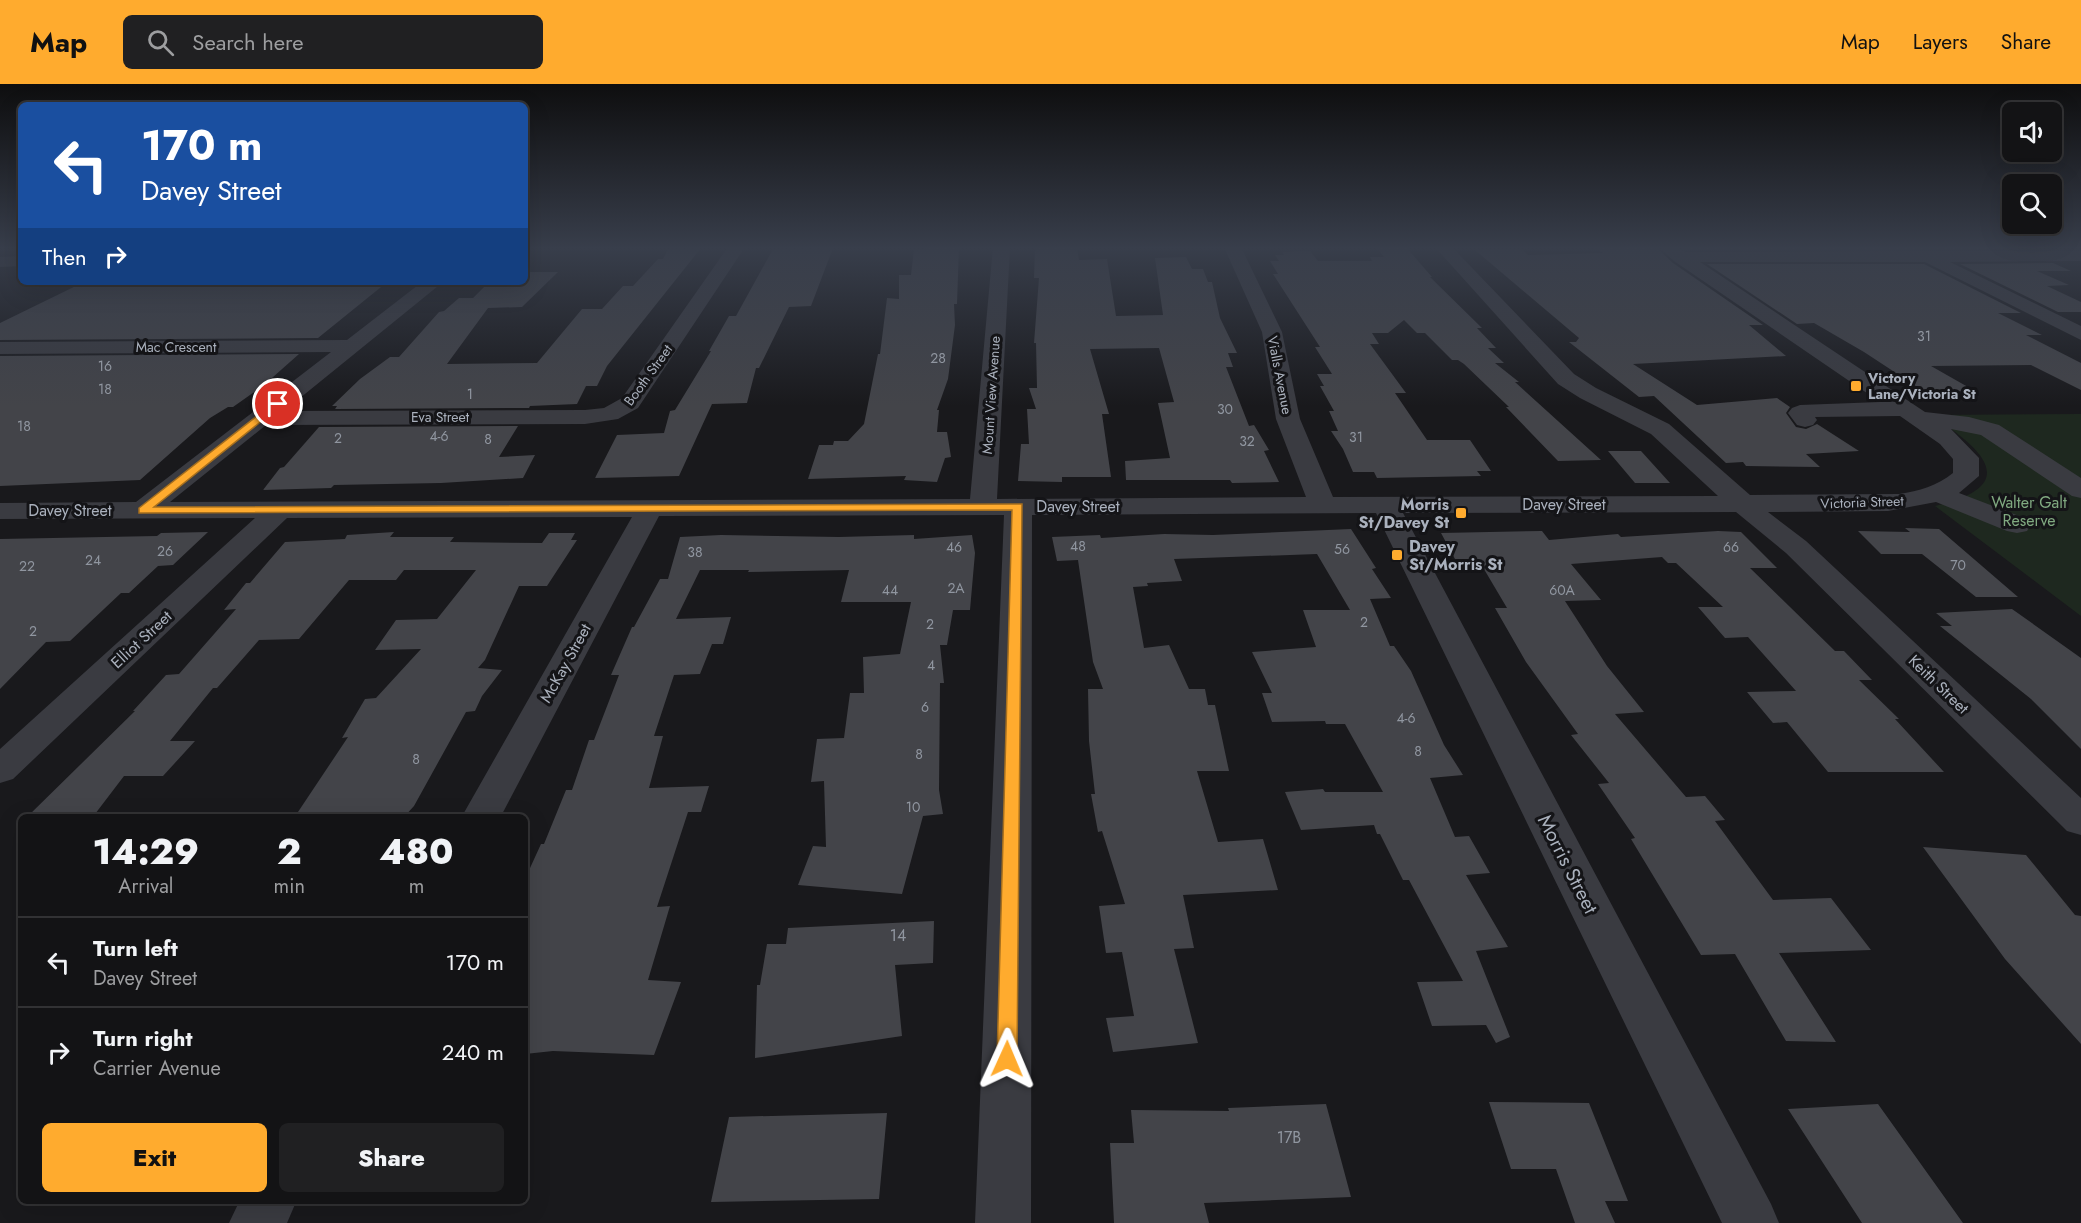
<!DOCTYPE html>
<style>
:root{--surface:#131315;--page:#202022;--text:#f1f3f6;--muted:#9d9ea0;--line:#323234;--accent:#ffab2e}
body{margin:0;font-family:Jost,sans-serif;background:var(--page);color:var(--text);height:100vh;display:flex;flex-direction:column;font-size:22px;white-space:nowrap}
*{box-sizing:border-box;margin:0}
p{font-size:20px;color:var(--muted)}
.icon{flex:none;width:33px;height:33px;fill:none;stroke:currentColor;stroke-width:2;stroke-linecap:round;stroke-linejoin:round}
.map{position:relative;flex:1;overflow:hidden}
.side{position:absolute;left:18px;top:730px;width:510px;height:390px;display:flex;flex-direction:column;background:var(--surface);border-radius:9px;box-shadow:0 6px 24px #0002,0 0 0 2px var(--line)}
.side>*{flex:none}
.hud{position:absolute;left:18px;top:18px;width:510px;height:183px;border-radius:9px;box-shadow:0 6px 24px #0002,0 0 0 2px var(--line);background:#1a4fa0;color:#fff;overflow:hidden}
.tools{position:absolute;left:2002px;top:18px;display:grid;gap:12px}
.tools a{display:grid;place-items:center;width:60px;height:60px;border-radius:9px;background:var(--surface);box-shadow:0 6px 24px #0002,0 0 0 2px var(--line);font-size:30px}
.pin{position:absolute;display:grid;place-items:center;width:51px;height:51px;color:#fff;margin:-26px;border:3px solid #fff;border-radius:50%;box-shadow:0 2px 6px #0007}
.me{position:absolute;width:66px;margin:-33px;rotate:1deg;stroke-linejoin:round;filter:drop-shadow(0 0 4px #0008)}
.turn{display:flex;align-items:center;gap:21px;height:126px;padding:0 24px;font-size:27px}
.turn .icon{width:78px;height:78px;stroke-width:2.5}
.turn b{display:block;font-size:42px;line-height:51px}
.then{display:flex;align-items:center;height:57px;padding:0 24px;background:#0003;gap:12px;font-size:22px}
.eta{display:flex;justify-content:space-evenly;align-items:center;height:102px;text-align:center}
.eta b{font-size:36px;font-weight:800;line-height:42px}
.cta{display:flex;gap:12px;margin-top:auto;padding:12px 24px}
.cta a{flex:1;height:69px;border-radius:9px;background:var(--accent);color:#111;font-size:24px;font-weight:800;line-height:69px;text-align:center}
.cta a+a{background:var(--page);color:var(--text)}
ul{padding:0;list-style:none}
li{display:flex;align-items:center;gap:18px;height:90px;padding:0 24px;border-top:2px solid var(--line)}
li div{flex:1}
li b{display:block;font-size:22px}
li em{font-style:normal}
header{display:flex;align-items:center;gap:36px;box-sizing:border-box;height:84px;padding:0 30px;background:var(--accent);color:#111}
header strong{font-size:28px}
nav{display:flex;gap:33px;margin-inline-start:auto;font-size:21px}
.search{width:420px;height:54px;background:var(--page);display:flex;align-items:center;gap:15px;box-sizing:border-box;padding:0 21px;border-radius:9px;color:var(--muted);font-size:22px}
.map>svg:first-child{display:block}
.green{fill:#1e281f}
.building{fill:#434449}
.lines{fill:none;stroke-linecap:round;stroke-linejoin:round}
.minor{fill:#3a3b41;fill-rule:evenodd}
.route{fill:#ffab2e;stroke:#a66f1e;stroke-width:1.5}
.poi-dot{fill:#ffab2e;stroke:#141417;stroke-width:2}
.labels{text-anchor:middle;stroke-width:6;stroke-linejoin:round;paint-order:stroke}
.number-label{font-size:14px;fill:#9096a0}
.far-street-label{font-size:14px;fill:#aab1bd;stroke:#141417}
.far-poi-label{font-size:14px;font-weight:bold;fill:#aab1bd;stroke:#141417;text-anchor:start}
.park-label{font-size:16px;fill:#80a980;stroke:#141417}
.poi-label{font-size:16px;font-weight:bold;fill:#aab1bd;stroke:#141417;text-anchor:end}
.street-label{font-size:16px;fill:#aab1bd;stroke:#141417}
.near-number-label{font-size:16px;fill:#9096a0}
.near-street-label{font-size:20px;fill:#aab1bd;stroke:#141417}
</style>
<header>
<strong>Map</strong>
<div class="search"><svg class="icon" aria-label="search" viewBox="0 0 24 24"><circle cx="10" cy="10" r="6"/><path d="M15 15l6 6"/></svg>Search here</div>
<nav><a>Map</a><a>Layers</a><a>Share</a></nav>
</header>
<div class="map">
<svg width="2081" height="1139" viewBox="0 0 2081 1139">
<rect width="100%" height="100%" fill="#19191c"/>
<!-- green -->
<path class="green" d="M2081,330V532L1935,422C2025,401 1981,364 1931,331Z"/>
<!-- building -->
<path class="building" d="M924,163H959L957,220H954L955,241L948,295L937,326H939L937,348H947L951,373L945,374L937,398L904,396L906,392L808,395L819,361H833L834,357H848L864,340L878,270H880L887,214L899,215V191H911L914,165H924Z
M1376,163H1406L1432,193H1430L1482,244H1477L1496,264H1488L1504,279H1495L1519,298H1515L1601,376L1558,377L1506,323H1509L1464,280L1458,276H1452L1425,249H1417L1404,236L1388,249H1372L1379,260H1370L1406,309H1395L1427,356H1470L1491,387H1477L1481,392L1377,394L1374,388H1353L1343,365L1331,347H1338L1329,327H1334L1320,302H1324L1317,290H1332L1315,263H1320L1273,190H1278L1270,177H1279L1275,171H1284L1282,168L1310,167L1318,177H1372L1370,173H1384Z
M1594,163H1656L1673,179L1763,241H1749L1786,272L1633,280L1697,321L1777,314L1790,323L1786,329L1796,343L1806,345L1817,340L1859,367L1806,370L1820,383L1746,382L1743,378L1726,379L1654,312L1639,313L1569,258H1576L1579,254L1475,166L1521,165L1528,171L1603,169Z
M1681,163H2015L2020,165L1686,166Z
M701,164L607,282L597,302H586L577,320L530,322L529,324L335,325L337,322H332L360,295L390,273H399L439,228L444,227L459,214H473L487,200L525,198V188H558L522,223L488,224L447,280L537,279L582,225H602L623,202H633L658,175H663L668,165Z
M833,164L811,222L789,223L759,284H756L747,319L712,320L679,392L595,394L617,351L664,349L670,327L675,326L711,267H709L729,232H736L773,165Z
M1035,164H1077L1079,176L1107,175L1116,232L1163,231L1155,174L1186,173L1192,185H1203L1208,198H1212L1220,234L1237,269H1228L1233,283H1226L1249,342L1254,341L1269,366L1264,367L1279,398L1232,399L1230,396H1126L1125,377L1170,374L1158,319L1174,318L1159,264L1090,265L1109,330H1102L1111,393H1062V398L1018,397L1021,360H1029L1027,325H1036L1029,304H1037L1036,259H1034L1039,194H1034Z
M2053,179L2071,187H2037L2069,201L2047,202L2081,218V228H2058L1960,180Z
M1707,180H1924L2021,229H1998L2042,251H2026L2081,279V306L2031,281L1931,282L1975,307L1925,308L1864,268L1814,239L1797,240Z
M84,198H310L304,202L386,199L318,254L0,256V239Z
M299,270L264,301L233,323H228L210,334L140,396L0,402V272Z
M518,342L499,373L535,371L523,394L441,399L334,401L331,404L263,406L280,384L284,383L319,343Z
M1608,367H1641L1670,399H1635Z
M1905,444L1939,445L2018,513H1976L1922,470H1881L1858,447L1910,448Z
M1351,445L1376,484L1372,485L1391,514L1370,515L1390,562H1394L1411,587L1444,661L1463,691L1430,694L1455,753L1469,752L1490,789L1466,791L1508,863L1476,867L1510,953L1496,959L1486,941L1432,942L1417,898L1463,897L1409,796H1403L1380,750H1377L1374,741L1301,746L1285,708L1323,705L1325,708H1383L1345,640H1326L1325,637L1272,638L1262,609H1272L1252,568L1316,563L1303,526H1350L1317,470L1174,475L1182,497L1147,499L1148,502L1133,503L1144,564L1169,561L1189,605H1205L1208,621H1215L1229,687H1197L1218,758L1263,755L1278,806L1183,811L1194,864L1174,865L1198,959L1113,968L1106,934L1134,932L1122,868L1106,869L1099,822L1125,820L1102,747L1098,748L1091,710H1095L1089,657L1088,605H1103L1093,578L1078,476L1057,477L1052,453L1100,451L1101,454L1164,450L1213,451Z
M1542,447L1549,456L1618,450L1621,453L1718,447L1741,448L1777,484H1750L1835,567H1844L1872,596H1859L1899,635H1895L1944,688H1828L1787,638L1773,639L1747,608L1796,607L1748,553L1725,554L1698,523H1723L1676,479H1668L1662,473L1571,480L1601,516L1565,517L1607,582L1644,628L1615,630L1686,713L1705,712L1725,736L1715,737L1773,816L1831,814L1871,866L1779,869L1836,958L1786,957L1735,870L1701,871L1631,755L1635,754L1598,700L1609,699L1571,651L1578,650L1526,578L1495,524H1507L1478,475H1455L1441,449Z
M208,448L173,481L158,482L129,509H121L70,557L46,558L0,605V455L157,452L161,449Z
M394,448L390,453H454L450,458L542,459L549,449H575L571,456H577L547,502H519L485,576L478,584L502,586L482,612L475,627L466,628L414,722L403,734H294L348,653L342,654L365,615L376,614L421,565L375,566L396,536L437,535L476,486H404L396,496H349L299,555L259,556L217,604H213L170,657H195L163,692H124L92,734H26L135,627H133L166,591L179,590L236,525L224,526L246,499H250L285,458L345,455L347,451Z
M721,451L839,453L914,451V455L972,451L975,469L970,526H953L947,561H940L944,599H940L939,706L943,730L923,732L902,810L798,801L813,762L826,763L824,697L811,698L817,655L844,654L850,609H864L863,573L900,570L911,518H841L849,486L748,488L749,486H700L676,535L731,533L723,560H712L700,590L674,591L654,652H663L649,704L709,702L701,728H688L657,823L670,822L648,896L681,898L654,971L553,967L525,970V795L541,760H544L566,706H572L589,656H594L619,591H611L632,543H634L660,495H668L680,453Z
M2012,525L2081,574V665L2031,615L1940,542H1952L1936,529Z
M1923,763L2026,771L2075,831L2081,832V960L2005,875Z
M934,837L933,879L895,881L902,952L755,974L757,901H760L767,860H786L788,844Z
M1489,1018L1589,1019L1628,1117H1605L1615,1139H1575L1556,1085H1511Z
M1326,1020L1351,1113L1204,1119L1209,1139H1114L1110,1059H1134L1131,1026L1229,1027L1228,1024Z
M1878,1020L1963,1139H1862L1788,1025Z
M887,1029L879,1115L711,1118L729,1033Z"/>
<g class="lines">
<!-- minor -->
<path class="minor" d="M728,163H745L638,324L618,335L585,340L266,341L170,418L970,415L993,163H1010L997,415L1306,413L1276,335L1262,248L1224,163H1241L1282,248L1300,335L1333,413L1718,412L1651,350L1580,314L1558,300L1435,163H1452L1574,290L1596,304L1669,340L1750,411L1899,410C1919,407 1937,402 1953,389V375L1940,360L1900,332L1815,333L1817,336L1813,341L1805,343L1797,341L1788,329L1792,324L1800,321L1880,318L1674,177L1658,163H1677L1685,168L2081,167V177L1950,178L2081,242V256L1925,178H1700L1925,328L1969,333L1999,341L2081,394V414L2072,412L1981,351L1951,345L1979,374V392L1959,409L2027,435L2031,441L2027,447L2017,449L2007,447L1936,418L1888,427L1768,428L1806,457L2081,714V751L2067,747L1786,469L1736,428L1403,429L1771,1120L1779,1139H1722L1376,429L1032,431L1031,1139H975L1004,431L659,432L500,734H461L632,433L287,434L13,695L0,699V665L255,434L0,435V419L136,418L331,268L0,270V258L347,256L422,198H443L284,327L585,326L604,324L622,314Z
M21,172V182L0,183V173Z
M239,1118H296L287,1139H229Z"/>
</g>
<!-- sky -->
<linearGradient id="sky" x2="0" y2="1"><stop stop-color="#0e0e0f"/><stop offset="0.51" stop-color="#383e4b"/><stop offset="1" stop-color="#383e4b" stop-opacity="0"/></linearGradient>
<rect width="2081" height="322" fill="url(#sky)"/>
<!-- route -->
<path class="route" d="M275,318L283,320L154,423L1022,420L1017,975L1014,981L1007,983L1000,981L997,975L1012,426L139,429V424Z"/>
<!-- markers -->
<g class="poi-dot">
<rect x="1850" y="296" width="12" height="12" rx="3"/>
<rect x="1455" y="423" width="12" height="12" rx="3"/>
<rect x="1391" y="465" width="12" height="12" rx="3"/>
</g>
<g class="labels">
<!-- number labels -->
<g class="number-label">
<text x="1924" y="257">31</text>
<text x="938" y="279">28</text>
<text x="105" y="287">16</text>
<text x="105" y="310">18</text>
<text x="470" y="315">1</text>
<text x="1225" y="330">30</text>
<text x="24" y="347">18</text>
<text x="439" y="357">4-6</text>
<text x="1356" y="358">31</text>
<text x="338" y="359">2</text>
<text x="488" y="360">8</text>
<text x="1247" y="362">32</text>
<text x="1078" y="467">48</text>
<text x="954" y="468">46</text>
<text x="1731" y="468">66</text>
<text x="1342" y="470">56</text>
<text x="165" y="472">26</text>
<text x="695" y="473">38</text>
<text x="93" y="481">24</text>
<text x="1958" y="486">70</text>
<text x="27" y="487">22</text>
<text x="956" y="509">2A</text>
<text x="890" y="511">44</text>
<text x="1562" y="511">60A</text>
<text x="1364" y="543">2</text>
<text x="930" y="545">2</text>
<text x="33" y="552">2</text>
<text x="931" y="586">4</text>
<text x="925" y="628">6</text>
<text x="1406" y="639">4-6</text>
<text x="1418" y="672">8</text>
<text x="919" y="675">8</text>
<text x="416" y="680">8</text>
<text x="913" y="728">10</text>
</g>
<!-- far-street labels -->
<g class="far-street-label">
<text x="176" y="268">Mac Crescent</text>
<text transform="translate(648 291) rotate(-54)" y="5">Booth Street</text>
<text transform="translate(1280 291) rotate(79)" y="5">Vialls Avenue</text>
<text transform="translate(991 311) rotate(-86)" y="5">Mount View Avenue</text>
<text x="440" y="338">Eva Street</text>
<text transform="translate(1862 418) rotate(-2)" y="5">Victoria Street</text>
</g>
<!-- far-poi labels -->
<g class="far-poi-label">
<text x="1868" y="299">Victory<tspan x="1868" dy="16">Lane/Victoria St</tspan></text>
</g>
<!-- park labels -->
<g class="park-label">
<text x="2029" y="424">Walter Galt<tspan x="2029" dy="18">Reserve</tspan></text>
</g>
<!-- poi labels -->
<g class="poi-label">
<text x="1449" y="426">Morris<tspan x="1449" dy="18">St/Davey St</tspan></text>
<text x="1409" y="468" text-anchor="start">Davey<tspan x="1409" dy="18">St/Morris St</tspan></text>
</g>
<!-- street labels -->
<g class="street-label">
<text x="1564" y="426">Davey Street</text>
<text x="1078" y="428">Davey Street</text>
<text x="70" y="432">Davey Street</text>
<text transform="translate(141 555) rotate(-43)" y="6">Elliot Street</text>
<text transform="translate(565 579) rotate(-61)" y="6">McKay Street</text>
<text transform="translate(1939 600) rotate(44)" y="6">Keith Street</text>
</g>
<!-- near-number labels -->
<g class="near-number-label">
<text x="898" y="857">14</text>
<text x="1289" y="1059">17B</text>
</g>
<!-- near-street labels -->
<g class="near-street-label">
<text transform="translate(1568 780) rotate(63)" y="7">Morris Street</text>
</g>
</g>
</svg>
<div class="tools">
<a><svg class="icon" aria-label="sound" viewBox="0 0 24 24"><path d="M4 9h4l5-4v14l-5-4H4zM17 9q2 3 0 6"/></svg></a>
<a><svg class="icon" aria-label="search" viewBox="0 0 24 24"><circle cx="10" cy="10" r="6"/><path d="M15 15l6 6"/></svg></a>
</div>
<div class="pin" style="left:278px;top:320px;background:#d93025"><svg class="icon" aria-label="arrive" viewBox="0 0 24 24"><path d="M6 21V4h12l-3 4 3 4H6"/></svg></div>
<svg class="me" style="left:1007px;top:975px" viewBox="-20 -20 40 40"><path d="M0-17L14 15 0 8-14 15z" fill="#ffab2e" stroke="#fff" stroke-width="4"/></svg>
<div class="hud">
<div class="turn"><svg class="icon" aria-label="left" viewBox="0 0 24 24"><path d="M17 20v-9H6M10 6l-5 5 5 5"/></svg><div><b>170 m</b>Davey Street</div></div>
<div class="then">Then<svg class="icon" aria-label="right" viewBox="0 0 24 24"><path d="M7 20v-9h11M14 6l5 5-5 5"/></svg></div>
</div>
<section class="side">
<div class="eta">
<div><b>14:29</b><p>Arrival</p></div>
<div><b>2</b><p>min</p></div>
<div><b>480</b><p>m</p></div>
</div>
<ul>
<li><svg class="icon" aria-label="left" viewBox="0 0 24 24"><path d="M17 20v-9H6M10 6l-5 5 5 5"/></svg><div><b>Turn left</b><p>Davey Street</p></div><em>170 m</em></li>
<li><svg class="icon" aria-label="right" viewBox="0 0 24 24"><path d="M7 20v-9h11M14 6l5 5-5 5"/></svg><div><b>Turn right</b><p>Carrier Avenue</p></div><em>240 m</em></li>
</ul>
<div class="cta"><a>Exit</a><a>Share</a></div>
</section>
</div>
